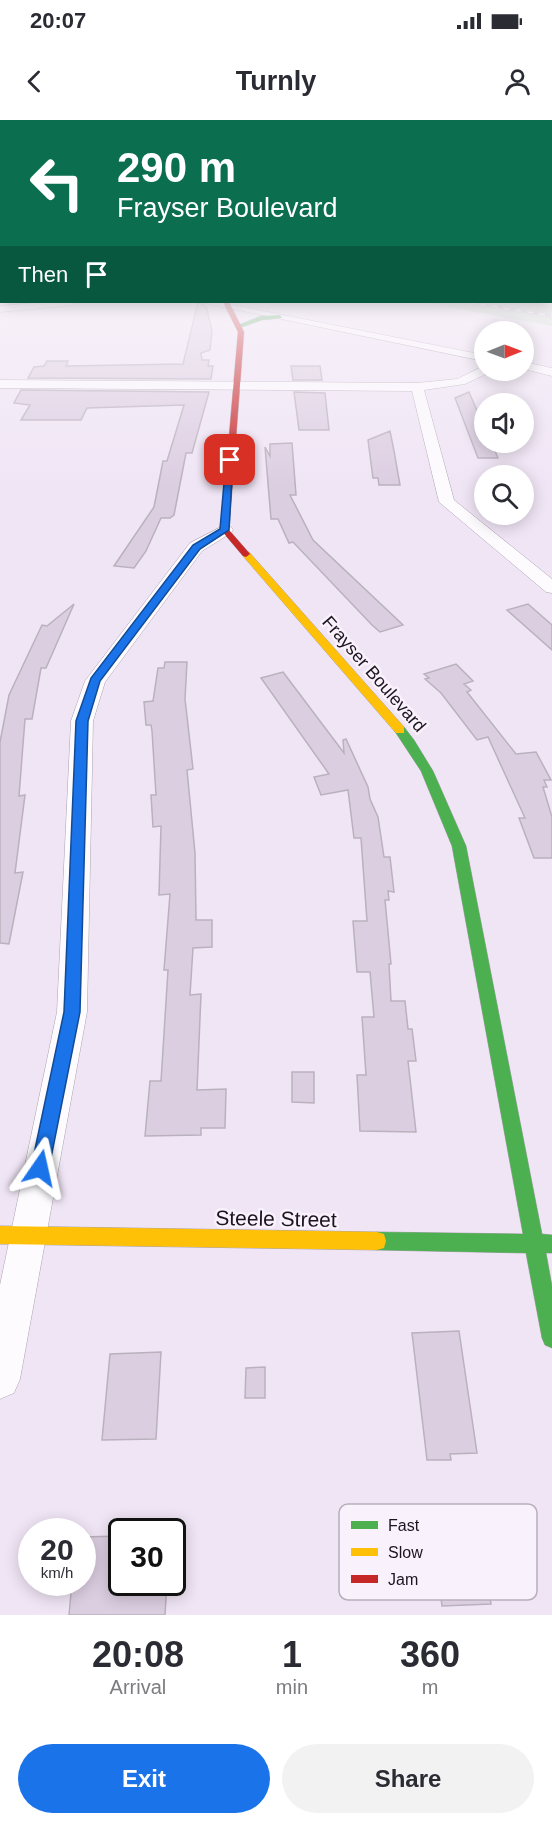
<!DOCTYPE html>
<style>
:root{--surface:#fff;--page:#f2f2f3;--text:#2b2b33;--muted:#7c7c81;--accent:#1a73e8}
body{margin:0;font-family:Arial,sans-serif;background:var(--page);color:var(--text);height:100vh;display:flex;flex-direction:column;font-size:22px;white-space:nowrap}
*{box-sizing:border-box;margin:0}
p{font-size:20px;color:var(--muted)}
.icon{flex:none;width:33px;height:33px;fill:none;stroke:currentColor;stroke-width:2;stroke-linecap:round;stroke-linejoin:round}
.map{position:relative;height:1495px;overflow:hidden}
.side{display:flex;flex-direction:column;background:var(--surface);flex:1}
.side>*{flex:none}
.top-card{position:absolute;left:0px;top:0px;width:552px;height:183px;box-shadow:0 3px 15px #0003;background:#0b6e4f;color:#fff;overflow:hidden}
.needle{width:39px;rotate:89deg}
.tools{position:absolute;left:474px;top:201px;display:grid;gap:12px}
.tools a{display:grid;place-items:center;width:60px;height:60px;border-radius:50%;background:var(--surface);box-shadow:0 3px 15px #0003;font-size:30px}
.speed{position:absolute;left:18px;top:1398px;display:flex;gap:12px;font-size:30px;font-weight:700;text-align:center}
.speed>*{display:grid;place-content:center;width:78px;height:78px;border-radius:50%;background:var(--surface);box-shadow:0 3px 15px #0003;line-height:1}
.speed small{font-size:15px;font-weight:400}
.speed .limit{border:3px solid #111;border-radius:9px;background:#fff;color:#111}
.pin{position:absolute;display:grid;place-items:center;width:51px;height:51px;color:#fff;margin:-26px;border-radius:12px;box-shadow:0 3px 9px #0006}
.me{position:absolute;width:66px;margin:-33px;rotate:11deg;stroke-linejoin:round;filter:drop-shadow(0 0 4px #0008)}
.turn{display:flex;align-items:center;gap:21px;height:126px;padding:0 18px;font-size:27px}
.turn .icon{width:78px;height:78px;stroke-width:2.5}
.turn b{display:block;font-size:42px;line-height:51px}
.then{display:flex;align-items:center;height:57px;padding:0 18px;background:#0003;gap:12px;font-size:22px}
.eta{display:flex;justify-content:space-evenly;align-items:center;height:102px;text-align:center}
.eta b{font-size:36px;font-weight:600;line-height:42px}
.primary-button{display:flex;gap:12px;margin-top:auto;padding:12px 18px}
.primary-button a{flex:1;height:69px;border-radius:36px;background:var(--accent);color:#fff;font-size:24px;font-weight:600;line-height:69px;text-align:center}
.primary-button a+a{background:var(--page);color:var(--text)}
.status{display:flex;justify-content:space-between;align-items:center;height:42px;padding:0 30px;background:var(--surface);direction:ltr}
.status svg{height:16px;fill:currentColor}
header{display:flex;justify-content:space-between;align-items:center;height:78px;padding:0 18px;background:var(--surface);font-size:27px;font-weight:600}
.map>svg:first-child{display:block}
.green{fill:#c7dac6}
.building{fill:#dccee1;stroke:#b9b1bd;stroke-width:1.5}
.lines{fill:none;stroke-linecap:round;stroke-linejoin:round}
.street-casing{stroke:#aba3af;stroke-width:1}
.fast-casing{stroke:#aba3af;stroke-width:1}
.slow-casing{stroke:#aba3af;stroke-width:1}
.jam-casing{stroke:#aba3af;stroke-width:1}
.street{fill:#fdfbfe;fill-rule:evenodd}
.fast{fill:#4caf50;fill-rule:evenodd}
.slow{fill:#ffc107;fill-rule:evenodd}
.jam{fill:#c62828;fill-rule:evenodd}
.rail-casing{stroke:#c0bdc0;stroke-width:3}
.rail{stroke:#f9f1fc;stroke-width:2;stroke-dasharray:6;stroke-linecap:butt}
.route{fill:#1a73e8;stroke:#114b97;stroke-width:1.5}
.labels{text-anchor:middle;stroke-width:5;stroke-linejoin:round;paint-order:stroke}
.street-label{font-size:18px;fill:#1c151f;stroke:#f9f1fc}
.near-street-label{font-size:21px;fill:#1c151f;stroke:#f9f1fc}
.key{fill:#f9f1fc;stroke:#b7afba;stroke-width:1.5}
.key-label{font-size:16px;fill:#1c151f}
</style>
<div class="status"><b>20:07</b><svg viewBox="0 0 49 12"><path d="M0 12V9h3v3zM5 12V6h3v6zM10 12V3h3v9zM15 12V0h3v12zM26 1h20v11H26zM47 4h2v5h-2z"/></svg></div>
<header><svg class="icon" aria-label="back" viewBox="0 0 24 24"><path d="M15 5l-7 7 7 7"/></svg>Turnly<svg class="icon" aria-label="person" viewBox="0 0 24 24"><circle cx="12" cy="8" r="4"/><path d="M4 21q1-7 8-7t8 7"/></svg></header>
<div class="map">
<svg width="552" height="1495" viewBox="0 0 552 1495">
<rect width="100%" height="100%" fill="#f0e5f5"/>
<!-- green -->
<path class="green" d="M421,182H530L552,185V206Z"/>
<!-- building -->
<path class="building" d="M198,182L206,186L212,210L210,230L201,233L202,240H209L208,246H213L211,259L28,258L34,247L44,246L47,241H68L66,246L183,244Z
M291,246H320L322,260H293Z
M21,270L209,272L192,333H186L174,395L170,398H161L146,431L134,448L114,446L154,387L163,341H167L184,285L87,288L81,300H21L30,285L14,283Z
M294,272L325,273L329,310H299Z
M469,272L484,307V322H491L498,338H478L455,278Z
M390,311L394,331L400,365H379L378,358H373L368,320Z
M292,323L296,375H290L313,420L403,505L380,512L372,505L293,422L289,423L278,399H271L265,327L270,336V324Z
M74,484L46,548H41L32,599H25L19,676L25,675L15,753L23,752L9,824L0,823V622L9,575L42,505L47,506Z
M528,484L552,505V530L507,490Z
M165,542H187L185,579L193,649L187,650L195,733L196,800H212V827L193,828L190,875L201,874L197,970L226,969L225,1008H201V1015L145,1016L150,961H161L168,850H164L170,774L159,775L161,706L153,707L151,675H156L152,611L151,605H146L144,582L153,581L158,548H164Z
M456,544L473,561L464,564L471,570L467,572L516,634L536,632L551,660H544L547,667H543L552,697V738H534L519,698H525L488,617L477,620L441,573L425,559L429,558L424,554Z
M283,552L344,633L343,620L346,619L368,667L370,679L378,697L384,737H390L394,772L388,771L389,780H385L391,844H389L391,881H405L408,909H412L416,941H408L416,1012L360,1011L357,955H366L362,897H374L370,852H357L353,801H367L361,718H354L348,670L321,675L314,657L329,654L261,558Z
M292,952H314V983L292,982Z
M459,1211L477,1333L450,1334L451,1340H427L412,1213Z
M161,1232L156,1319L102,1320L110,1234Z
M265,1247V1278H245L246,1248Z
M480,1408L491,1484L442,1486L433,1410Z
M122,1416V1462H167L165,1495H69L72,1462H82V1417Z"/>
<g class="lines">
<defs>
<path id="street" d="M47,182H78L73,185L0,192V186Z
M200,182H218L484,235V241Z
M524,242L552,248V256L524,249Z
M484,246V250H490L488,253L465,264L424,270L454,380L552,459V473L546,472L439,382L412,271L0,268V260L417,263L457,259Z
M225,405L231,407L233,410L231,413L202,431L105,562L93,601L87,892L20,1259L14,1273L0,1279V1165L57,892L71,601L85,561L190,423Z"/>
<path id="fast" d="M280,195L282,198L262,200L239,208L236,206L261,196Z
M400,606L404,607L414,620L433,651L466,726L542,1114L552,1115V1133H546L552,1166V1228L545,1225L542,1218L526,1133L377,1130L370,1128L368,1121L370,1114L377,1112L523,1114L452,726L421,651L394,610Z"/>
<path id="slow" d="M243,432H249L404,607V613H396L243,436Z
M0,1106L377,1112L384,1114L386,1121L384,1128L377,1130L0,1124Z"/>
<path id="jam" d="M223,182H229L244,212L229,410L250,434L246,437L243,436L221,410L238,212Z"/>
</defs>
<!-- street casing -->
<use href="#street" class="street-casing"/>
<!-- fast casing -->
<use href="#fast" class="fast-casing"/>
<!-- slow casing -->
<use href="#slow" class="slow-casing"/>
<!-- jam casing -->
<use href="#jam" class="jam-casing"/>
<!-- street -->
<use href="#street" class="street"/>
<!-- fast -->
<use href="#fast" class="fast"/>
<!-- slow -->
<use href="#slow" class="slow"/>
<!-- jam -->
<use href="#jam" class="jam"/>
<defs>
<path id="rail" d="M468,182L552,196"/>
</defs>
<!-- rail casing -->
<use href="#rail" class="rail-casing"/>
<!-- rail -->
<use href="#rail" class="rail"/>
</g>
<!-- sky -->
<linearGradient id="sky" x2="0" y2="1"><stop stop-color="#79b8dd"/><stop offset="0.43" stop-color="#f8f3fa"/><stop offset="1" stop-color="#f8f3fa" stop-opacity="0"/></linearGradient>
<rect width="552" height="366" fill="url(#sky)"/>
<!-- route -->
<path class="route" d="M230,338L233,340L229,410L200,429L100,561L88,601L80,892L49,1048L47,1054L40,1057L34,1054L31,1048L64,892L76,601L91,558L193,425L220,409L226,340Z"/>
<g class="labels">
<!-- street labels -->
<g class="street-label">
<text transform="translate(374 554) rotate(49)" y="6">Frayser Boulevard</text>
</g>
<!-- near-street labels -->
<g class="near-street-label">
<text transform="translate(276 1099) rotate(1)" y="7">Steele Street</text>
</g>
</g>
<!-- legend -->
<rect x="339" y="1384" width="198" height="96" rx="9" class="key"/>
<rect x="351" y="1401" width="27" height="8" fill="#4caf50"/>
<rect x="351" y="1428" width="27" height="8" fill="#ffc107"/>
<rect x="351" y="1455" width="27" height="8" fill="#c62828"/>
<g class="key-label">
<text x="388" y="1411">Fast</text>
<text x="388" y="1438">Slow</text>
<text x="388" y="1465">Jam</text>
</g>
</svg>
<div class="tools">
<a><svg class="needle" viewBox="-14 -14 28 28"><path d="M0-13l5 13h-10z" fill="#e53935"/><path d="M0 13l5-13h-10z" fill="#7c7c81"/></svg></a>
<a><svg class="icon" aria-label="sound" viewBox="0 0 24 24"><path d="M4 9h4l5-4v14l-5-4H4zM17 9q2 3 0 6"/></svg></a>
<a><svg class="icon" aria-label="search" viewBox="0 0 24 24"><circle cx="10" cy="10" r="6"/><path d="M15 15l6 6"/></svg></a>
</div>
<div class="speed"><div>20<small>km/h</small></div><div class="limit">30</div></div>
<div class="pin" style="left:230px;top:340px;background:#d93025"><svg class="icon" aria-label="arrive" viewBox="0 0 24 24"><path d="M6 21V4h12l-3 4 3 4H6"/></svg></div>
<svg class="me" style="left:40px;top:1048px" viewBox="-20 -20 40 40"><path d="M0-17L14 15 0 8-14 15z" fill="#1a73e8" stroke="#fff" stroke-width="4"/></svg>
<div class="top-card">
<div class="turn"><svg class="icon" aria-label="left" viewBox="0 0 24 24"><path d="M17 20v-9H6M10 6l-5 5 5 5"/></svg><div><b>290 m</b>Frayser Boulevard</div></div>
<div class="then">Then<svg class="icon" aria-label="arrive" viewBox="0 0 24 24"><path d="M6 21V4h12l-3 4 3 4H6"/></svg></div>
</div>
</div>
<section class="side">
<div class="eta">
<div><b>20:08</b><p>Arrival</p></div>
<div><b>1</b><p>min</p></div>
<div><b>360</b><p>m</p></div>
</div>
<div class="primary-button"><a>Exit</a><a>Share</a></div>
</section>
